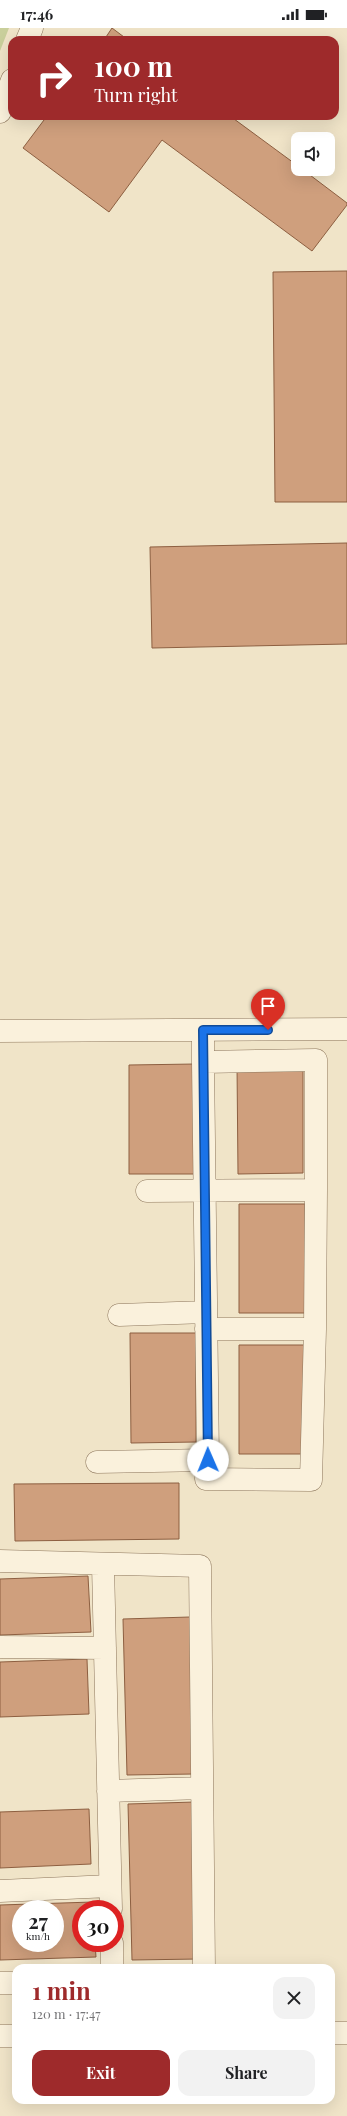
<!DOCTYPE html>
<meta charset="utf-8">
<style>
:root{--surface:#fff;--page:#f2f2f2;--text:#202124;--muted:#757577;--accent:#9e2a2b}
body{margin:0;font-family:"Playfair Display",serif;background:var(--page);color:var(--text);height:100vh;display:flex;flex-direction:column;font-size:15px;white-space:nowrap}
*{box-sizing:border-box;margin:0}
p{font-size:13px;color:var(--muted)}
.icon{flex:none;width:22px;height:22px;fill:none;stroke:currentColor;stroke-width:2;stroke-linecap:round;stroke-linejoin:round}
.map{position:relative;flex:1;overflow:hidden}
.panel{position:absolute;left:12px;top:1936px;width:323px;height:140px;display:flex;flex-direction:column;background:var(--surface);border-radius:12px;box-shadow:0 4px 16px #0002}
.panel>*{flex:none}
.hud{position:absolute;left:8px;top:8px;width:331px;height:84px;border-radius:12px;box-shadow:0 4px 16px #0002;background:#9e2a2b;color:#fff;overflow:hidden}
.controls{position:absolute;left:291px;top:104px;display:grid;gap:8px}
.controls a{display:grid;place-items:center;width:44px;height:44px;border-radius:8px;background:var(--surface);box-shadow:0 4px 16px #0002;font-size:20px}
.speed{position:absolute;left:12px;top:1872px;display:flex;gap:8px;font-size:20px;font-weight:700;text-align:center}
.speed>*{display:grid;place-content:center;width:52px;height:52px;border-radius:50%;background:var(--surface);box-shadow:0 4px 16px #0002;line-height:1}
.speed small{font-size:10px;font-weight:400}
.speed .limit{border:6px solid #d22;background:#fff;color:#111}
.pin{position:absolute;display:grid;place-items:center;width:34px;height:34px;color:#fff;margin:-41px -17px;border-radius:50% 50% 50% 0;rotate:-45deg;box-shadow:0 0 4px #0007}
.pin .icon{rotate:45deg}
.me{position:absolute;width:44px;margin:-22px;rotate:359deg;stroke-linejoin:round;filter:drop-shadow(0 0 3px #0008)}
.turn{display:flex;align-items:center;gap:14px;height:84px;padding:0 20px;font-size:18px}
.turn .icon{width:52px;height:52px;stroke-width:2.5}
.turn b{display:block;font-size:28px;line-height:34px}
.round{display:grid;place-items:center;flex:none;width:42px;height:42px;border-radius:12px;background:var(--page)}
.headline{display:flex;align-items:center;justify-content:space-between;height:68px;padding:0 20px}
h1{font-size:24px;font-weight:700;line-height:30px;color:var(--accent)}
.action{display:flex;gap:8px;margin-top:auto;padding:8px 20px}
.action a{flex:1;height:46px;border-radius:12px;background:var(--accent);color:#fff;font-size:16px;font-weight:700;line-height:46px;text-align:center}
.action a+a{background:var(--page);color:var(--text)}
.status{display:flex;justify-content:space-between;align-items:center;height:28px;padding:0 20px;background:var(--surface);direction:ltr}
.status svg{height:11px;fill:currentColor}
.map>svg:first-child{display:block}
.green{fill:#c9cf9b}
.building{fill:#cf9f7d;stroke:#8d5f41;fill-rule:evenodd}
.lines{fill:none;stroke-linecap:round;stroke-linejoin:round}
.minor-casing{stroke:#8d765c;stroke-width:23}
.minor{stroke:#faf1dc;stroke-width:22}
.route-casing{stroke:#114b97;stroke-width:10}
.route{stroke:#1a73e8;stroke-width:7}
</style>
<div class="status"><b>17:46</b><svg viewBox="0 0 49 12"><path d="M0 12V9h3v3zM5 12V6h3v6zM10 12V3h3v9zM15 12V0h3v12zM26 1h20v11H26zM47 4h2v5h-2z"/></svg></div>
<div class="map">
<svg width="347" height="2088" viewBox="0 0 347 2088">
<rect width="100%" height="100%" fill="#f0e4c8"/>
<!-- green -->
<path class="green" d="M0,0H9L0,23Z"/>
<!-- building -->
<path class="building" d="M112,0L128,12H104Z
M47,88H230L298,138V141H302L347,175V177L312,223L162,112L109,184L23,120Z
M347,243V474H275L273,244Z
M347,515V616L152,620L150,519Z
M195,1036V1146H129V1037Z
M303,1036V1145L238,1146L237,1037Z
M239,1176H305V1285H239Z
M130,1305H196V1414L131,1415Z
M239,1317H305V1426H239Z
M179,1455V1511L15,1513L14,1456Z
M88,1548L91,1604L0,1607V1551Z
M190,1589L194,1746L127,1747L123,1591Z
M87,1631L89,1686L0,1689V1634Z
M195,1774L199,1931L132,1932L128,1776Z
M89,1781L91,1836L0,1840V1784Z
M93,1874L94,1881H81V1915H95L96,1929L0,1932V1877ZM21,1881H55V1915H21Z"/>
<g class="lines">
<defs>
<path id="minor" d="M27,12L32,0
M0,84L12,52
M203,1002V1034L208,1432L206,1451L311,1452L315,1301H206
M0,1003L347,1001
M203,1034L316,1032V1162
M147,1163L316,1162L315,1301
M119,1287L206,1284
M97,1434L208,1432
M0,1533L200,1538L204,1940
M103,1537L111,1881
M0,1619L105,1620
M108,1763L202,1760
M0,1863L110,1858
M112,1915V1940
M0,1955H16
M331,2005H347
M0,2008H16"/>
</defs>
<!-- minor casing -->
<use href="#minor" class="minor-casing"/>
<!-- minor -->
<use href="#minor" class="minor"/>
</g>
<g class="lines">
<defs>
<path id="route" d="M208,1432L203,1002H268"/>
</defs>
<!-- route casing -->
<use href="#route" class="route-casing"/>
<!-- route -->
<use href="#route" class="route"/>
</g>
</svg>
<div class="controls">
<a><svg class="icon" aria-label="sound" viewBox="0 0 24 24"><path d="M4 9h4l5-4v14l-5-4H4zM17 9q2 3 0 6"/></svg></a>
</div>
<div class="speed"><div>27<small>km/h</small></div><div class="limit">30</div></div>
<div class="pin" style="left:268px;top:1002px;background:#d93025"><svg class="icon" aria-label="arrive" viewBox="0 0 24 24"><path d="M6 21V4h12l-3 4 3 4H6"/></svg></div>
<svg class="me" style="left:208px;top:1432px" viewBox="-20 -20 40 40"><circle r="19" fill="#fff"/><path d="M0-13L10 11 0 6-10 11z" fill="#1a73e8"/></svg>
<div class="hud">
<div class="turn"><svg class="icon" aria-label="right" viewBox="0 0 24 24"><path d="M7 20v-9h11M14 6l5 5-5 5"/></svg><div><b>100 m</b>Turn right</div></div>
</div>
<section class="panel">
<div class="headline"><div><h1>1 min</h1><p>120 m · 17:47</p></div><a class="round"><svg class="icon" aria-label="close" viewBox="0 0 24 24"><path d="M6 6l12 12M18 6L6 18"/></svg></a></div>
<div class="action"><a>Exit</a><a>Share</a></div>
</section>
</div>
